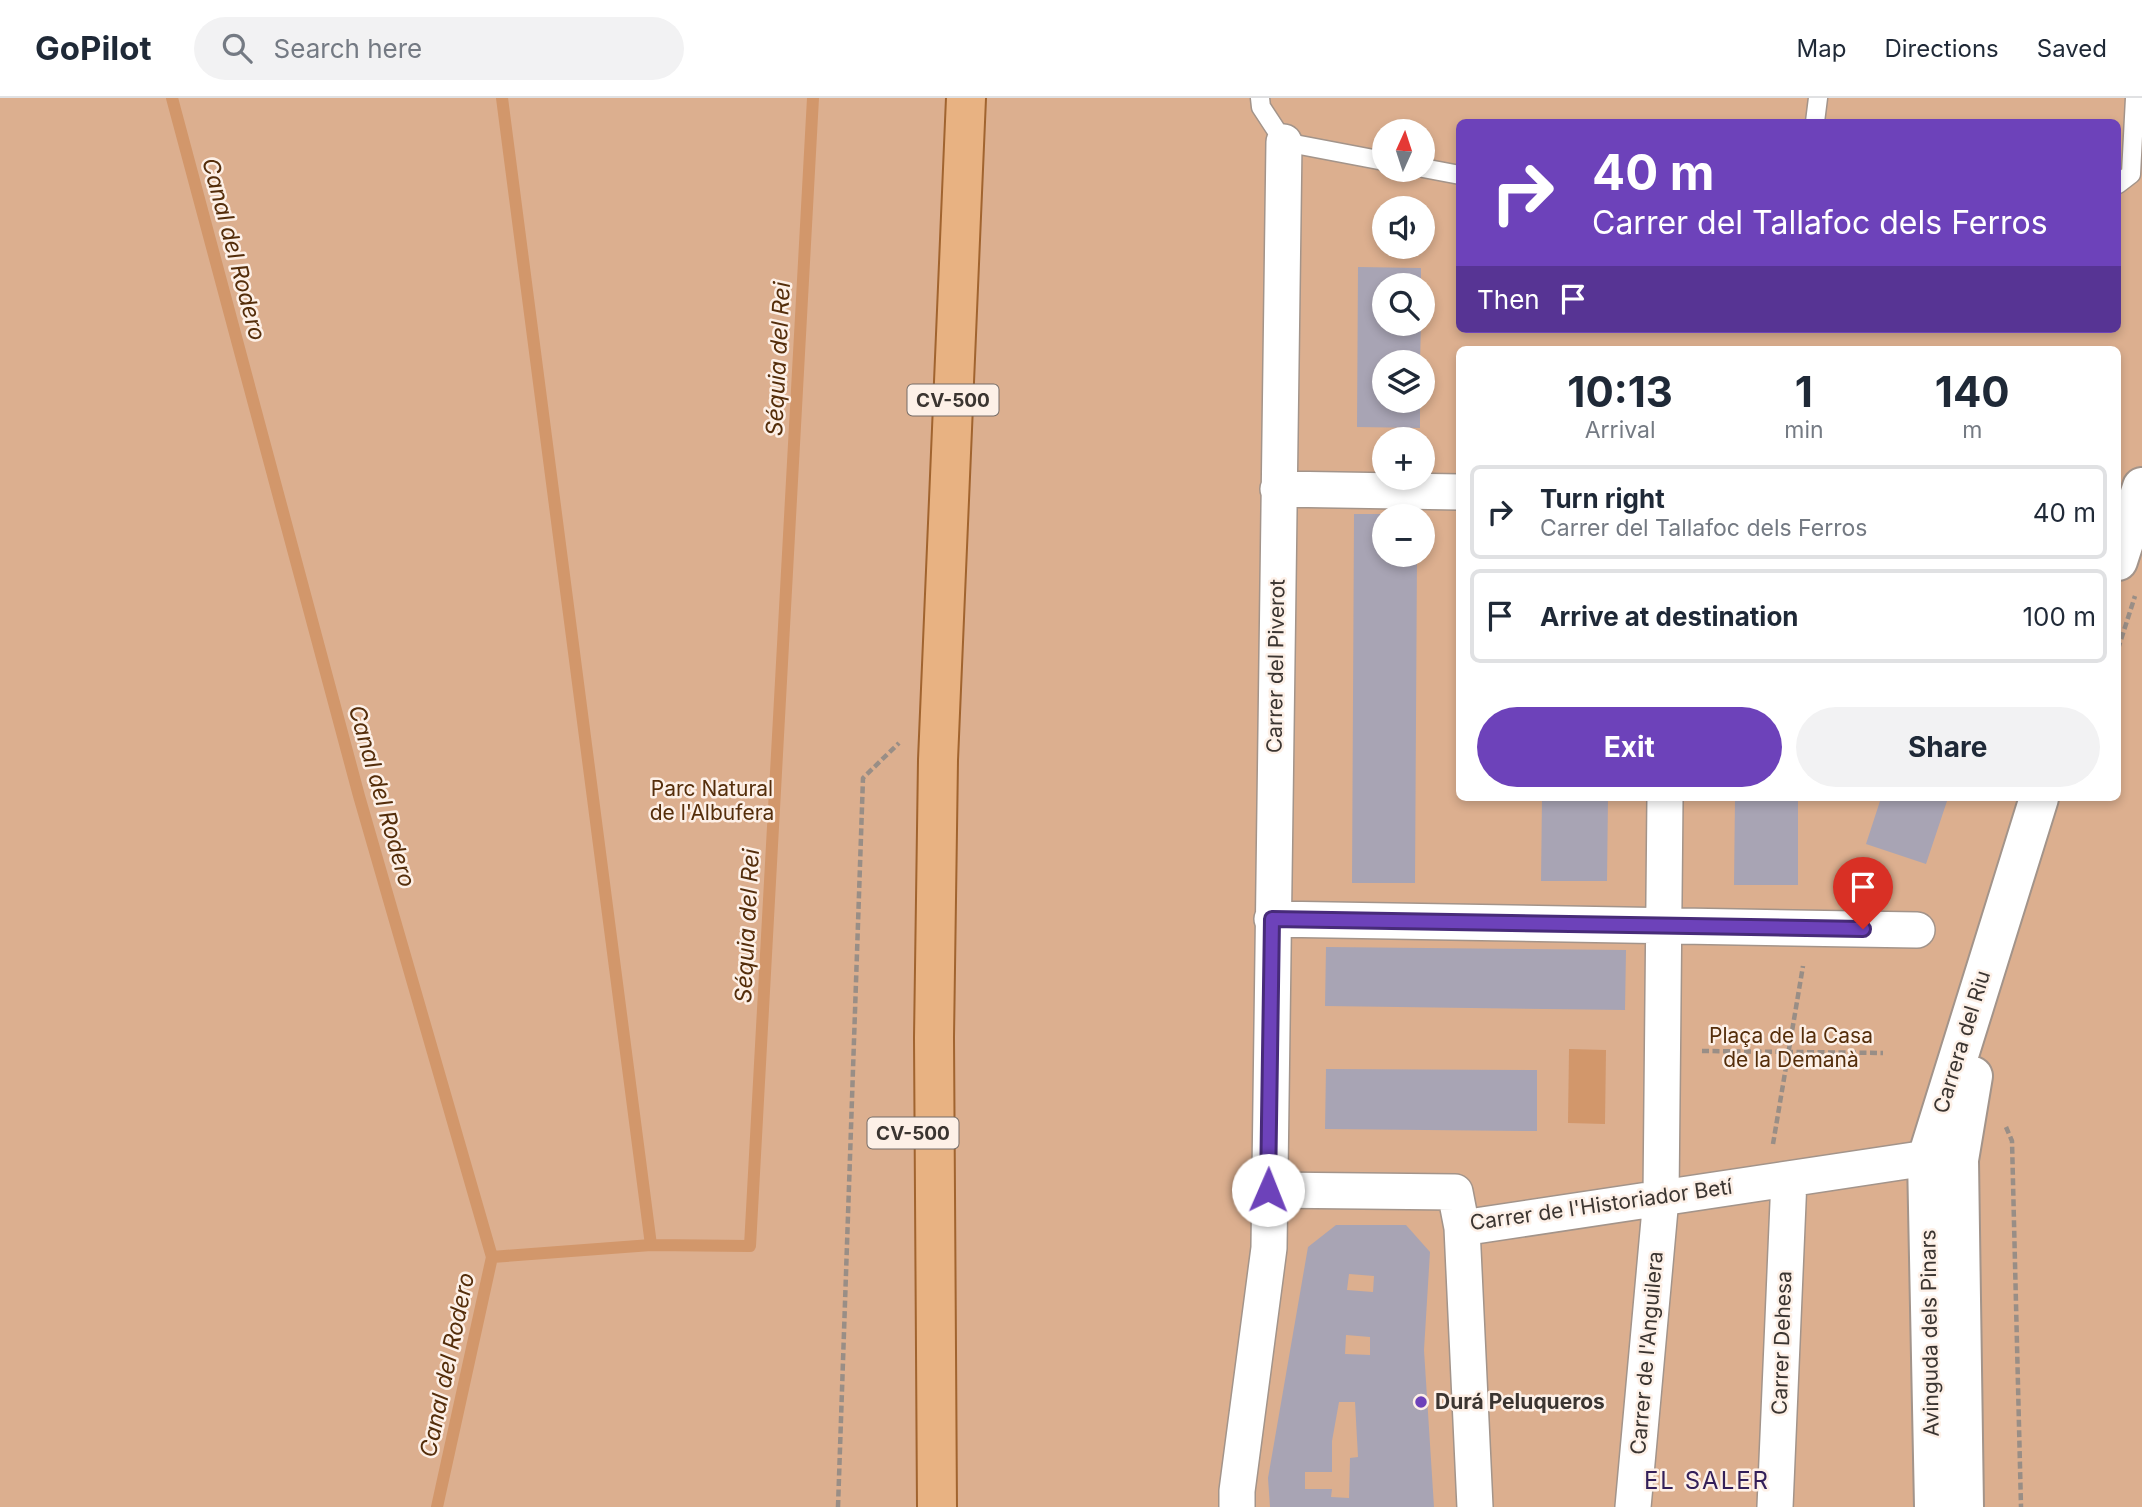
<!DOCTYPE html>
<meta charset="utf-8">
<style>
:root{--surface:#fff;--page:#f2f2f3;--text:#1f2937;--muted:#747a83;--line:#e0e1e3;--accent:#6d42ba}
body{margin:0;font-family:Inter,sans-serif;background:var(--page);color:var(--text);height:100vh;display:flex;flex-direction:column;font-size:26px;white-space:nowrap}
*{box-sizing:border-box;margin:0}
p{font-size:23px;color:var(--muted)}
.icon{flex:none;width:38px;height:38px;fill:none;stroke:currentColor;stroke-width:2;stroke-linecap:round;stroke-linejoin:round}
.map{position:relative;flex:1;overflow:hidden}
.details{position:absolute;left:1456px;top:248px;width:665px;height:455px;display:flex;flex-direction:column;background:var(--surface);border-radius:10px;box-shadow:0 4px 10px #0003}
.details>*{flex:none}
.guide{position:absolute;left:1456px;top:21px;width:665px;height:214px;border-radius:10px;box-shadow:0 4px 10px #0003;background:#6d42ba;color:#fff;overflow:hidden}
.needle{width:46px;rotate:3deg}
.tools{position:absolute;left:1372px;top:21px;display:grid;gap:14px}
.tools a{display:grid;place-items:center;width:63px;height:63px;border-radius:50%;background:var(--surface);box-shadow:0 4px 10px #0003;font-size:35px}
.pin{position:absolute;display:grid;place-items:center;width:60px;height:60px;color:#fff;margin:-72px -30px;border-radius:50% 50% 50% 0;rotate:-45deg;box-shadow:0 0 7px #0007}
.pin .icon{rotate:45deg}
.me{position:absolute;width:77px;margin:-38px;rotate:1deg;stroke-linejoin:round;filter:drop-shadow(0 0 5px #0008)}
.turn{display:flex;align-items:center;gap:24px;height:147px;padding:0 21px;font-size:32px}
.turn .icon{width:91px;height:91px;stroke-width:2.5}
.turn b{display:block;font-size:49px;line-height:60px}
.then{display:flex;align-items:center;height:66px;padding:0 21px;background:#0003;gap:14px;font-size:26px}
.eta{display:flex;justify-content:space-evenly;align-items:center;height:119px;text-align:center}
.eta b{font-size:42px;font-weight:700;line-height:49px}
.action{display:flex;gap:14px;margin-top:auto;padding:14px 21px}
.action a{flex:1;height:80px;border-radius:42px;background:var(--accent);color:#fff;font-size:28px;font-weight:700;line-height:80px;text-align:center}
.action a+a{background:var(--page);color:var(--text)}
ul{padding:0;list-style:none}
li{display:flex;align-items:center;gap:21px;height:94px;margin:0 14px 10px;padding:0 7px;border:4px solid var(--line);border-radius:10px}
li div{flex:1}
li b{display:block;font-size:26px}
li em{font-style:normal}
header{display:flex;align-items:center;gap:42px;box-sizing:border-box;height:98px;padding:0 35px;background:var(--surface);border-bottom:2px solid var(--line)}
header strong{font-size:33px}
nav{display:flex;gap:38px;margin-inline-start:auto;font-size:24px}
.search{width:490px;height:63px;background:var(--page);display:flex;align-items:center;gap:18px;box-sizing:border-box;padding:0 24px;border-radius:38px;color:var(--muted);font-size:26px}
.map>svg:first-child{display:block}
.green{fill:#dcaf8f;fill-rule:evenodd}
.water{fill:#d2976b}
.lines{fill:none;stroke-linecap:round;stroke-linejoin:round}
.stream{stroke:#d2976b;stroke-width:12}
.building{fill:#a8a4b4;fill-rule:evenodd}
.service-casing{stroke:#a3948a;stroke-width:21}
.minor-casing{stroke:#a3948a;stroke-width:38}
.tertiary-casing{stroke:#a3948a;stroke-width:42}
.primary-casing{stroke:#a1642f;stroke-width:42}
.path{stroke:#998e86;stroke-width:4.5;stroke-dasharray:7 3.5;stroke-linecap:butt}
.service{stroke:#fff;stroke-width:18}
.minor{stroke:#fff;stroke-width:35}
.tertiary{stroke:#fff;stroke-width:38}
.primary{stroke:#e8b282;stroke-width:38}
.route-casing{stroke:#472b79;stroke-width:18}
.route{stroke:#6d42ba;stroke-width:12}
.poi-dot{fill:#6d42ba;stroke:#fdf0e7;stroke-width:2.5}
.labels{text-anchor:middle;stroke-width:5;stroke-linejoin:round;paint-order:stroke}
.shield{fill:#fdf0e7;stroke:#756d68;stroke-width:2}
.shield-label{font-size:19px;font-weight:bold;fill:#3b3531}
.street-label{font-size:21px;fill:#3b3531;stroke:#fdf0e7}
.park-label{font-size:21px;fill:#552e0b;stroke:#fdf0e7}
.poi-label{font-size:21px;font-weight:bold;fill:#3b3531;stroke:#fdf0e7;text-anchor:start}
.water-label{font-size:23px;font-style:italic;fill:#542d0a;stroke:#fdf0e7}
.quarter-label{font-size:24px;letter-spacing:2px;fill:#331f59;stroke:#fdf0e7}
</style>
<header>
<strong>GoPilot</strong>
<div class="search"><svg class="icon" aria-label="search" viewBox="0 0 24 24"><circle cx="10" cy="10" r="6"/><path d="M15 15l6 6"/></svg>Search here</div>
<nav><a>Map</a><a>Directions</a><a>Saved</a></nav>
</header>
<div class="map">
<svg width="2142" height="1409" viewBox="0 0 2142 1409">
<rect width="100%" height="100%" fill="#f2e2d7"/>
<!-- green -->
<path class="green" d="M0,0H2142V1409H0ZM1460,24H2118V231H1460ZM1384,33H1423V72H1384ZM1384,110H1423V149H1384ZM1384,187H1423V226H1384ZM1460,252H2118V700H1460ZM1384,264H1423V303H1384ZM1384,341H1423V380H1384ZM1384,418H1423V457H1384Z"/>
<!-- water -->
<path class="water" d="M1569,951L1606,952L1605,1026L1568,1025Z"/>
<g class="lines">
<!-- stream -->
<path class="stream" d="M172,0L359,698L492,1159L437,1409
M502,0L651,1147
M492,1159L651,1147L750,1148L813,0"/>
</g>
<!-- building -->
<path class="building" d="M1358,169L1421,170V187H1384V226H1421L1420,264H1384V303H1420V330L1357,329Z
M1354,416H1384V457H1417L1415,785H1352Z
M1542,700H1608L1607,783H1541Z
M1735,700H1798V787H1734Z
M1881,700H1948L1926,766L1866,746Z
M1326,849L1626,852L1625,912L1325,908Z
M1326,971L1537,972V1033L1325,1031Z
M1336,1127H1406L1430,1154L1424,1252L1434,1409H1270L1268,1380L1308,1149ZM1349,1176L1374,1178L1373,1194L1347,1192ZM1346,1237L1370,1239V1257L1345,1256ZM1339,1304H1355L1358,1359L1350,1360L1349,1400L1331,1399L1332,1391H1305V1374H1332V1343Z"/>
<g class="lines">
<defs>
<path id="service" d="M1260,0L1261,9L1284,44L1384,63
M1815,24L1818,0
M1423,70L1460,77
M2118,86L2131,76L2135,0"/>
<path id="minor" d="M1278,391L1460,394
M1272,821L1917,832
M1268,1092L1455,1094L1462,1130L1927,1060L1956,1062
M1462,1130L1475,1409
M1237,1409V1393L1269,1150L1284,44
M1633,1409L1661,1100L1665,700
M1775,1409L1789,1081"/>
<path id="tertiary" d="M2118,463L2142,389
M1934,1409L1927,1060L2039,700
M1964,1409L1959,1062L1973,978"/>
<path id="primary" d="M937,1409L934,940L938,662L966,0"/>
</defs>
<!-- service casing -->
<use href="#service" class="service-casing"/>
<!-- minor casing -->
<use href="#minor" class="minor-casing"/>
<!-- tertiary casing -->
<use href="#tertiary" class="tertiary-casing"/>
<!-- primary casing -->
<use href="#primary" class="primary-casing"/>
<!-- path -->
<path class="path" d="M2118,551L2135,498
M1702,953L1883,955
M2006,1029L2012,1043L2021,1409
M1773,1046L1803,868
M838,1409L863,680L899,645"/>
<!-- service -->
<use href="#service" class="service"/>
<!-- minor -->
<use href="#minor" class="minor"/>
<!-- tertiary -->
<use href="#tertiary" class="tertiary"/>
<!-- primary -->
<use href="#primary" class="primary"/>
</g>
<g class="lines">
<defs>
<path id="route" d="M1268,1092L1272,821L1863,831"/>
</defs>
<!-- route casing -->
<use href="#route" class="route-casing"/>
<!-- route -->
<use href="#route" class="route"/>
</g>
<!-- markers -->
<circle class="poi-dot" cx="1421" cy="1304" r="7"/>
<g class="labels">
<!-- shield labels -->
<g class="shield">
<rect x="907.5" y="286.5" width="91" height="31" rx="5"/>
<rect x="867.5" y="1019.5" width="91" height="31" rx="5"/>
</g>
<g class="shield-label">
<text x="953" y="309">CV-500</text>
<text x="913" y="1042">CV-500</text>
</g>
<!-- street labels -->
<g class="street-label">
<text transform="translate(1276 568) rotate(-89)" y="7">Carrer del Piverot</text>
<text transform="translate(1962 944) rotate(-73)" y="7">Carrera del Riu</text>
<text transform="translate(1601 1107) rotate(-8)" y="7">Carrer de l'Historiador Betí</text>
<text transform="translate(1930 1235) rotate(-91)" y="7">Avinguda dels Pinars</text>
<text transform="translate(1782 1245) rotate(-88)" y="7">Carrer Dehesa</text>
<text transform="translate(1647 1255) rotate(-85)" y="7">Carrer de l'Anguilera</text>
</g>
<!-- park labels -->
<g class="park-label">
<text x="712" y="698">Parc Natural<tspan x="712" dy="24">de l'Albufera</tspan></text>
<text x="1791" y="945">Plaça de la Casa<tspan x="1791" dy="24">de la Demanà</tspan></text>
</g>
<!-- poi labels -->
<g class="poi-label">
<text x="1435" y="1311">Durá Peluqueros</text>
</g>
<!-- water labels -->
<g class="water-label">
<text transform="translate(234 151) rotate(75)" y="8">Canal del Rodero</text>
<text transform="translate(778 261) rotate(-87)" y="8">Séquia del Rei</text>
<text transform="translate(382 698) rotate(74)" y="8">Canal del Rodero</text>
<text transform="translate(747 828) rotate(-87)" y="8">Séquia del Rei</text>
<text transform="translate(447 1267) rotate(-78)" y="8">Canal del Rodero</text>
</g>
<!-- quarter labels -->
<g class="quarter-label">
<text x="1707" y="1391">EL SALER</text>
</g>
</g>
</svg>
<div class="tools">
<a><svg class="needle" viewBox="-14 -14 28 28"><path d="M0-13l5 13h-10z" fill="#e53935"/><path d="M0 13l5-13h-10z" fill="#747a83"/></svg></a>
<a><svg class="icon" aria-label="sound" viewBox="0 0 24 24"><path d="M4 9h4l5-4v14l-5-4H4zM17 9q2 3 0 6"/></svg></a>
<a><svg class="icon" aria-label="search" viewBox="0 0 24 24"><circle cx="10" cy="10" r="6"/><path d="M15 15l6 6"/></svg></a>
<a><svg class="icon" aria-label="layers" viewBox="0 0 24 24"><path d="M12 4l9 5-9 5-9-5zM3 14l9 5 9-5"/></svg></a>
<a>+</a>
<a>−</a>
</div>
<div class="pin" style="left:1863px;top:831px;background:#d93025"><svg class="icon" aria-label="arrive" viewBox="0 0 24 24"><path d="M6 21V4h12l-3 4 3 4H6"/></svg></div>
<svg class="me" style="left:1268px;top:1092px" viewBox="-20 -20 40 40"><circle r="19" fill="#fff"/><path d="M0-13L10 11 0 6-10 11z" fill="#6d42ba"/></svg>
<div class="guide">
<div class="turn"><svg class="icon" aria-label="right" viewBox="0 0 24 24"><path d="M7 20v-9h11M14 6l5 5-5 5"/></svg><div><b>40 m</b>Carrer del Tallafoc dels Ferros</div></div>
<div class="then">Then<svg class="icon" aria-label="arrive" viewBox="0 0 24 24"><path d="M6 21V4h12l-3 4 3 4H6"/></svg></div>
</div>
<section class="details">
<div class="eta">
<div><b>10:13</b><p>Arrival</p></div>
<div><b>1</b><p>min</p></div>
<div><b>140</b><p>m</p></div>
</div>
<ul>
<li><svg class="icon" aria-label="right" viewBox="0 0 24 24"><path d="M7 20v-9h11M14 6l5 5-5 5"/></svg><div><b>Turn right</b><p>Carrer del Tallafoc dels Ferros</p></div><em>40 m</em></li>
<li><svg class="icon" aria-label="arrive" viewBox="0 0 24 24"><path d="M6 21V4h12l-3 4 3 4H6"/></svg><div><b>Arrive at destination</b></div><em>100 m</em></li>
</ul>
<div class="action"><a>Exit</a><a>Share</a></div>
</section>
</div>
